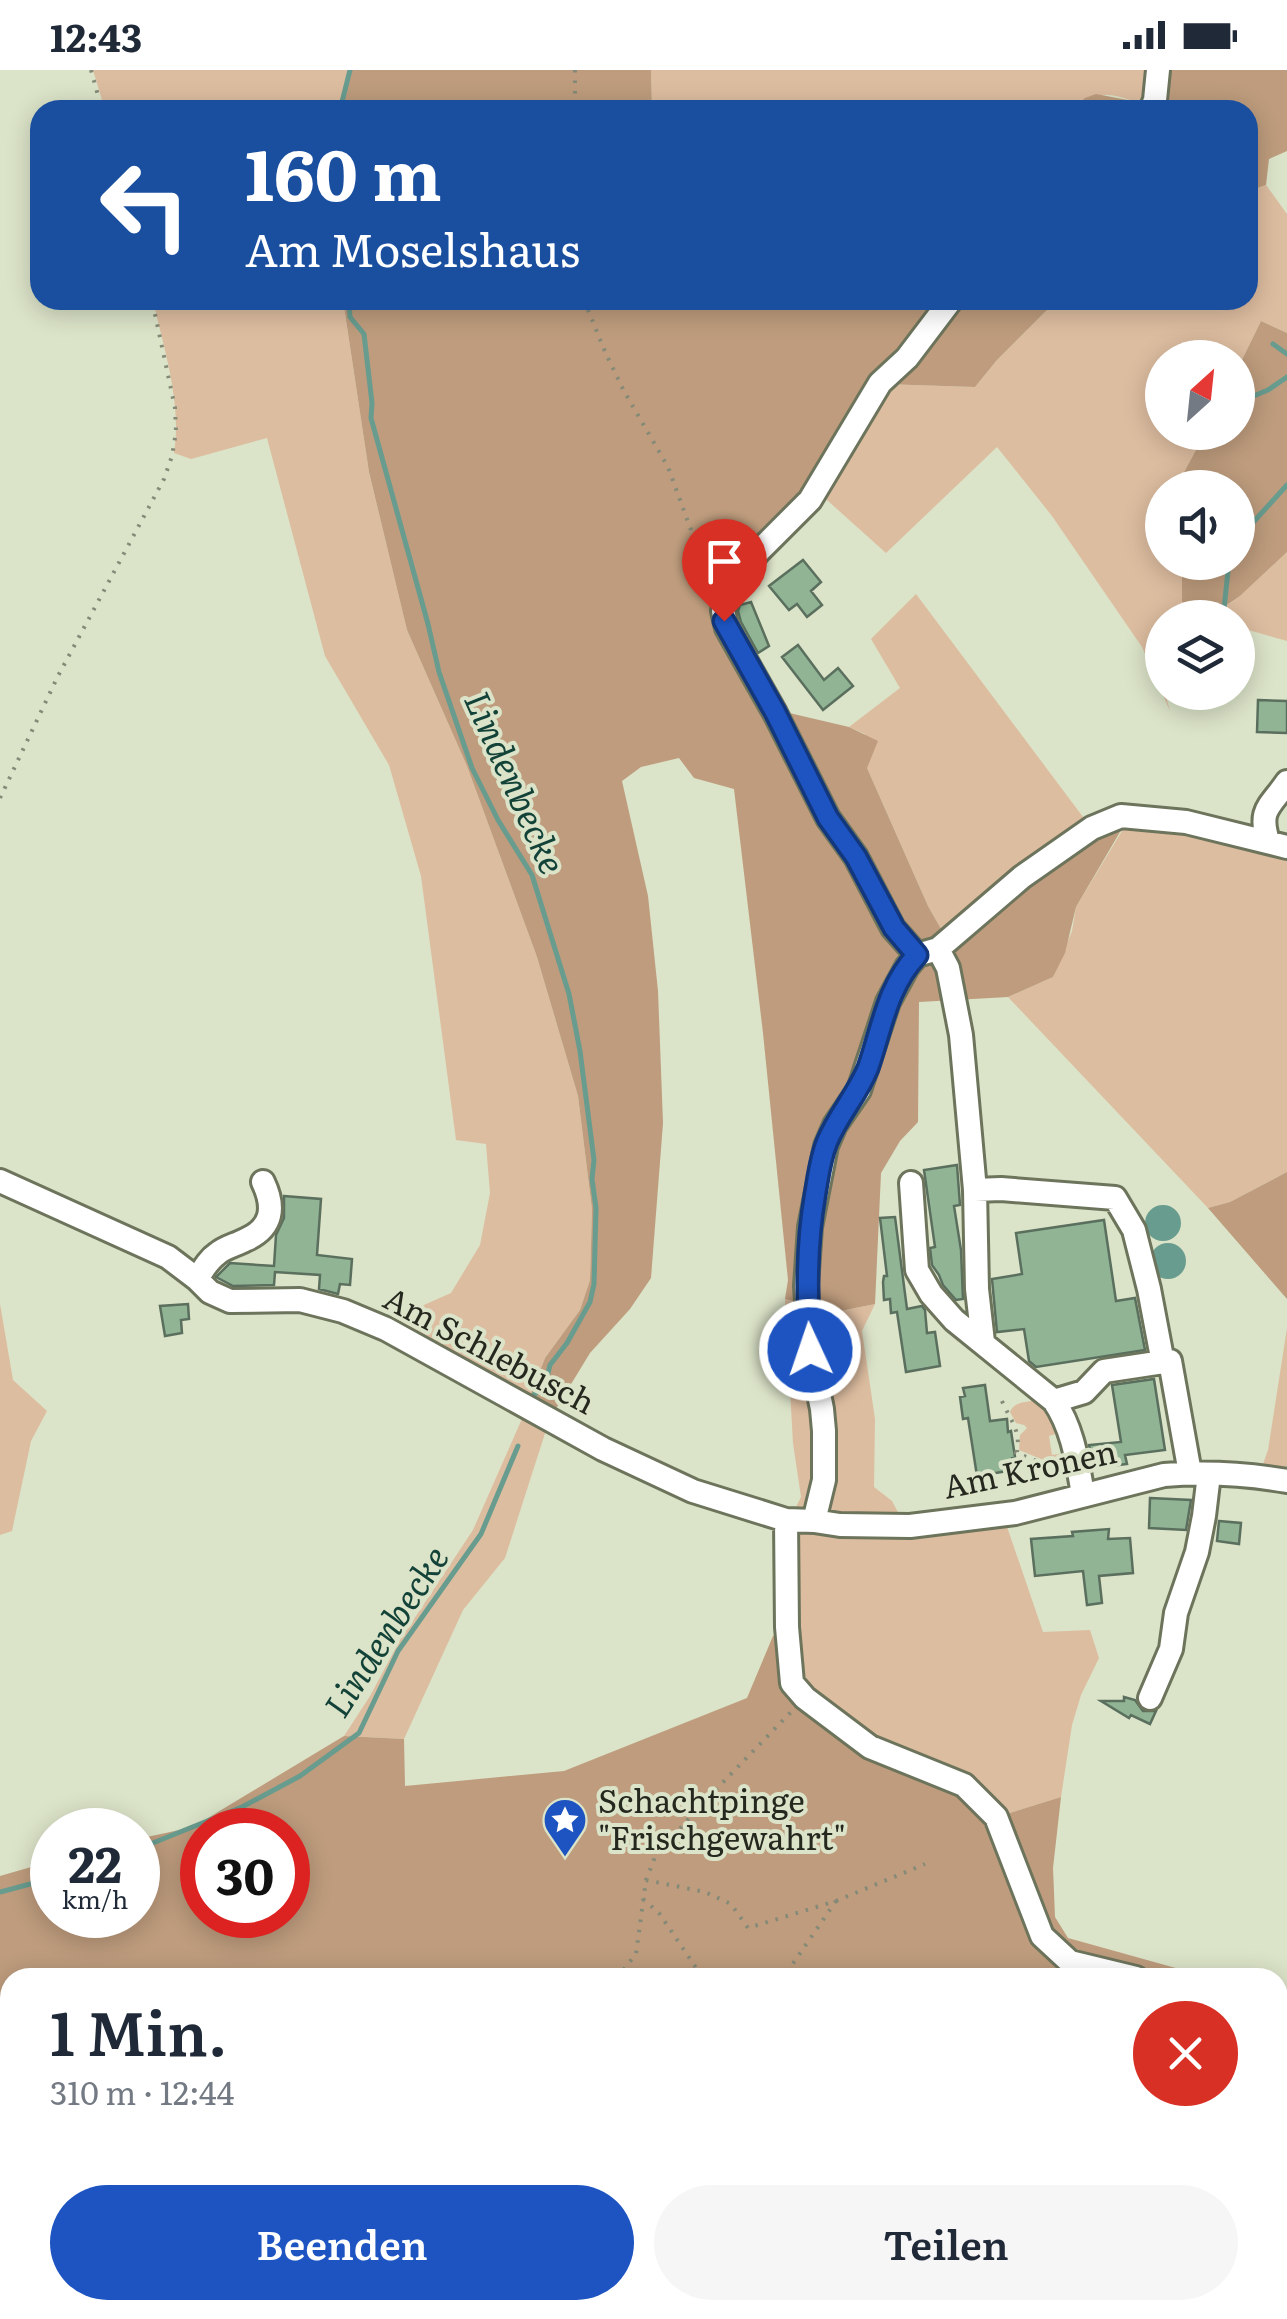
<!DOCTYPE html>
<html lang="de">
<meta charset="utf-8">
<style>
:root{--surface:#fff;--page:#f6f6f7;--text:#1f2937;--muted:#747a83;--accent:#1d54c1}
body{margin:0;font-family:Literata,serif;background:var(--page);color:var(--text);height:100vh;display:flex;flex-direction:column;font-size:38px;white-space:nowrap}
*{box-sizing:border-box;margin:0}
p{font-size:32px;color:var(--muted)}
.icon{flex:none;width:55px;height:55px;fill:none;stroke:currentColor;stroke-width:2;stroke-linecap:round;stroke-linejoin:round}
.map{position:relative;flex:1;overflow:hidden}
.sheet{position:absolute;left:0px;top:1898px;width:1288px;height:352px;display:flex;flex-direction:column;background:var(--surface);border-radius:30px 30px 0 0;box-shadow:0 5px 25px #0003}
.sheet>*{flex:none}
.banner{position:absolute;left:30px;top:30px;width:1228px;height:210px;border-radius:30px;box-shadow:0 5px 25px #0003;background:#1a4fa0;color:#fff;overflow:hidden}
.needle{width:65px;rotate:27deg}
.tools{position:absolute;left:1145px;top:270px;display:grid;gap:20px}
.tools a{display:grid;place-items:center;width:110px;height:110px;border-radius:50%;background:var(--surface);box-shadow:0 5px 25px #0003;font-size:50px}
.speed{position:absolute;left:30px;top:1738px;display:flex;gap:20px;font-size:50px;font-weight:700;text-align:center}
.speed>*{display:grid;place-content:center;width:130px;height:130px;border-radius:50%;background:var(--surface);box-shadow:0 5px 25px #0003;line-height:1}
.speed small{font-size:25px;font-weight:400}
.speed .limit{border:15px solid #d22;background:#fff;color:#111}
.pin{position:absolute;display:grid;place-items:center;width:85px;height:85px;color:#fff;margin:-102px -42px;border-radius:50% 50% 50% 0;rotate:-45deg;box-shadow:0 0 10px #0007}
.pin .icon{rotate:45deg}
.me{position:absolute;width:110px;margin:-55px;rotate:357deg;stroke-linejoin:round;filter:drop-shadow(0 0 8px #0008)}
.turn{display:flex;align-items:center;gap:35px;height:210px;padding:0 50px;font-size:45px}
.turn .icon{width:130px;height:130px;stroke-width:2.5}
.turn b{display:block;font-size:70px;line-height:85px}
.round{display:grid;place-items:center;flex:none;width:105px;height:105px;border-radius:52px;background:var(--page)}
.overview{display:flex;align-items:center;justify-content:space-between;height:170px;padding:0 50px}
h1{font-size:60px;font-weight:600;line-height:75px}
.primary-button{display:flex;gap:20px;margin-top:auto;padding:20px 50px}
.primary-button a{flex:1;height:115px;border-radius:60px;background:var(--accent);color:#fff;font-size:40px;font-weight:600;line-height:115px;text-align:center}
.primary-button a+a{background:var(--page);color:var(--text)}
.status{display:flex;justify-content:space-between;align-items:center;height:70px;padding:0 50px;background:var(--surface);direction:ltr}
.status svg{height:28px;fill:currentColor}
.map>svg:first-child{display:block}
.green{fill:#ddbda0}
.forest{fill:#be9c7d;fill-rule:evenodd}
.water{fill:#689c8f}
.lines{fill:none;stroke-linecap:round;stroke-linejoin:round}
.stream{stroke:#689c8f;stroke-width:5}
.building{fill:#90b494;stroke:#5a6f5d;stroke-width:2.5}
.minor-casing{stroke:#6d745c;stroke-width:28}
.path{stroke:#848a77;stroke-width:4;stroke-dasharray:2.5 8;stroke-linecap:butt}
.minor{stroke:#fff;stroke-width:22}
.route-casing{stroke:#13377d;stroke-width:25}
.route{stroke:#1d54c1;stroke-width:18}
.labels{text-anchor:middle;stroke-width:8;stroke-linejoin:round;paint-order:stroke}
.street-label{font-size:32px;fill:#25281e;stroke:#dbe3c8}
.poi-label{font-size:32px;fill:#25281e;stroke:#dbe3c8;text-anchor:start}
.water-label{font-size:35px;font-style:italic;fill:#134238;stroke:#dbe3c8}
</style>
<div class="status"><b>12:43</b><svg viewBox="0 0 49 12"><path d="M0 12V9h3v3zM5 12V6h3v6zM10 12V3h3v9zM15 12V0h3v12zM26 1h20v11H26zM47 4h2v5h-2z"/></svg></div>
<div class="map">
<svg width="1287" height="2249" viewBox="0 0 1287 2249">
<rect width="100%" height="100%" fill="#dbe3c8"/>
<!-- green -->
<path class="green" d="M93,0H352L338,40H105Z
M651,0H1164L1155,40C1122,27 1101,14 1072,40H652Z
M1266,115L1287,144V263L1261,251L1238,298V288H1162V362L1205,363L1181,408V417L1162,418V492L1182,493V545L1178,547L1162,548V559L1150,569L1162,613V622L1165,623L1170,641L1142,577L1052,446L997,377L886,483L818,422L883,314L975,317L997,290L1057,230H1248V121Z
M153,230H343L369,402L407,560L467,696L537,887L578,1026L592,1139L590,1210L580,1240L545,1288L527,1334L390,1250L451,1223L480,1175L490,1123L486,1074L456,1070L421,806L389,695L325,586L267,368L191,389L174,383C182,332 164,280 153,230Z
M1287,482V571L1238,557V548H1209L1240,526Z
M916,524L1089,755L945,866L928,836L867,698L865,664L849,657L900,618L871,569Z
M1128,751L1287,785V1102L1230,1132L1208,1138L1008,927L1053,907L1072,861L1076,837Z
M785,1229L803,1234L820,1372L808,1440L795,1439L801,1427L793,1373Z
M0,1234L13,1310L47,1341L31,1371L12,1461L0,1465Z
M875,1234L862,1261L875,1349L874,1417L892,1431L903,1452L880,1451L827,1442L819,1290L840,1241Z
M1287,1258V1404L1261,1400L1268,1380Z
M1038,1330L1041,1331L1062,1362L1049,1366L1052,1385L1065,1383L1066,1387L1046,1391L1019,1380L1020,1365L1027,1358L1024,1355L1016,1353L1010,1342C1014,1331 1028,1332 1038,1330Z
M525,1342L548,1354L505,1488L463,1540L404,1669L344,1666L370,1626L400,1570L473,1460Z
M1004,1448L1043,1562L1090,1560L1099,1588L1081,1625L1072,1655L1061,1727L1000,1746L872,1675L798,1614L795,1462Z
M1278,1951L1287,1956V2170L1285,2163L1278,2157Z"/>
<!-- forest -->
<path class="forest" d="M352,0H651L652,40H338Z
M1164,0H1287V81L1269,89L1266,115L1248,121V40H1155Z
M1096,24L1138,32L1149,40H1072L1085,28Z
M343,230H1057L997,290L975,317L883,314L722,531L785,642L849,657L878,671L867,698L928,836L945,866L1023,811L1127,750L1076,837L1065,883L1053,907L1008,927L919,932L918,1052L900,1071L881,1103L875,1234L840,1241L838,1283L819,1290L812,1236L785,1229L788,1210L763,963L734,719L694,708L679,688L641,697L622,711L648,826L658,921L663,1053L651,1208L630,1239L590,1283L551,1347L527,1334L545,1288L580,1240L590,1210L592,1139L578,1026L537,887L467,696L407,560L369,402Z
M1261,251L1287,263V482L1240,526L1209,547L1182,545V493L1238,492V418L1181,417V408L1205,363L1238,362V298Z
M1287,1102V1229L1208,1138L1230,1132Z
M773,1566L784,1568L794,1623L964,1718L994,1749L1040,1867L1124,1907L10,1908V2240H1278V2157L1285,2163L1287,2170V2249H0V1806L52,1791V1845H138V1769L193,1757L344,1666L404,1669L405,1716L564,1701L747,1628ZM202,1760H288V1845H202Z
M1061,1727L1053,1798L1055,1847L1068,1868L1208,1907H1155L1070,1888L1062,1884L1000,1746Z"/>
<!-- water -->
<path class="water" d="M1145 1153a18 18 0 1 1 36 0a18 18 0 1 1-36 0Z
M1150 1191a18 18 0 1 1 36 0a18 18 0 1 1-36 0Z"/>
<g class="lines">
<!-- stream -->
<path class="stream" d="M340,40L350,0
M349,230L350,247L364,264L372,333L371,348L428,554L439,602L472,698L498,750L532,805L569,924L580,981L594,1090L592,1109L596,1138L594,1214L590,1232L567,1273L550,1295L545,1316L531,1327
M1273,274L1287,284
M1251,327L1268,320L1287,307
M1238,469L1287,415
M1223,548L1229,492
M138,1779L242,1737L300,1706L359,1663L398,1581L481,1464L518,1376
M0,1822L34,1813H52"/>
</g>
<!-- building -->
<path class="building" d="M803,490L821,512L811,521L822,535L807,547L797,534L789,540L769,516Z
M751,532L769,576L758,583L741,552L738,541L740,535Z
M798,575L824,610L838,598L853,616L823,640L782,587Z
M1258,630L1287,631V663L1257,662Z
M957,1095L960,1135L954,1136L961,1180L963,1229L956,1230L943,1215L939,1205L932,1195L930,1178L935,1177L924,1100Z
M284,1126L321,1129L317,1185L352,1189L350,1215L340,1214L338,1224L319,1219L320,1205L275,1202L274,1215L233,1216L216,1207L230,1193L274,1196L276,1165L284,1148Z
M895,1147L907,1239L922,1236L925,1240L927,1263L935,1262L940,1296L906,1302L897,1242L891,1243L890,1229L884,1230L883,1212L884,1206H887L880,1148Z
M1104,1150L1116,1231L1135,1228L1145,1280L1036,1297L1029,1291L1024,1259L997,1262L992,1209L1022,1204L1016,1163Z
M188,1234L189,1249L181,1250L182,1263L165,1266L160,1236Z
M1154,1309L1165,1380L1125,1385L1127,1394L1094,1398L1089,1375L1121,1372L1112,1315Z
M985,1315L990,1351L1007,1349L1008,1362L1011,1361L1015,1387L1012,1388L1014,1400L977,1406L968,1348L963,1349L960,1327L965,1326L963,1318Z
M1150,1428L1191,1430L1186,1460L1149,1458Z
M1219,1451L1241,1453L1239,1474L1217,1471Z
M1109,1459L1108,1469L1130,1468L1133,1503L1099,1506L1102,1533L1087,1535L1083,1501L1035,1506L1031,1469L1073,1466L1072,1462Z
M1124,1627L1135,1630L1143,1641H1156L1150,1654L1131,1645L1129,1648L1101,1631H1124Z"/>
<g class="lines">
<defs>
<path id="minor" d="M1151,40L1155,30L1158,0
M1268,771C1258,739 1270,737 1287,712
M938,879L948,898L961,965L975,1120
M917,885L893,858L856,787L828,748L775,643L727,558L723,541L729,519L737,506L760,480L810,430L880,313L907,288L951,230
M0,1111L168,1187L197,1209L210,1222L230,1231L300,1230L343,1241L386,1259L603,1379L693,1421L786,1450L814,1451L840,1455L910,1456L1015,1443L1164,1405C1205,1402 1247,1404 1287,1411
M911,1113L917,1200L931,1224L954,1250L1054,1331
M197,1209C203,1200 208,1190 217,1184C225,1177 236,1175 245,1170C273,1158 275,1137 263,1112
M983,1272L977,1219L975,1120L1001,1119L1115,1128L1134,1160L1149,1219L1163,1293
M1083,1424C1077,1391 1073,1359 1054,1331L1084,1322L1104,1301L1170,1291L1190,1403
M786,1450L787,1557L792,1613L805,1628L870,1677L964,1715L996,1747L1042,1866L1070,1892L1136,1908
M814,1451L824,1410V1361L822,1339L810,1280L806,1216L810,1157L826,1076L835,1055L859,1020L888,932L907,897L917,885L938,879L1022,807L1092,758L1121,746L1186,752L1287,777
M1150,1628L1171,1579L1176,1543L1197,1482L1204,1446L1209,1404
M1278,1947L1287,1951"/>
</defs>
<!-- minor casing -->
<use href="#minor" class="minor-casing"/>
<!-- path -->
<path class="path" d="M91,0L102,40
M575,0V40
M584,230L606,284L624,321L668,397L699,482L713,511
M0,728L58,606L164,409L172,386L176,362L175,338L152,230
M1002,1331C1010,1350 1021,1360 1017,1382
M1014,1382L1044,1394L1057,1392
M646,1810L705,1822L731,1834L748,1858L836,1831L783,1908
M643,1829L659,1843L703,1908
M836,1831L925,1794
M617,1908L636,1884L646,1810L655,1787L699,1737L791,1642
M0,1980H10
M925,2240L931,2249
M554,2249L608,2240"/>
<!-- minor -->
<use href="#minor" class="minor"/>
</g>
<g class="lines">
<defs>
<path id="route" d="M724,551L775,642L828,748L856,787L894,858L917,885C887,917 882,958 868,998C857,1025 838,1045 827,1072C820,1089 818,1108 815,1125C806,1177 807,1227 810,1280"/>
</defs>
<!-- route casing -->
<use href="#route" class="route-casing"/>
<!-- route -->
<use href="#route" class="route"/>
</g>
<!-- icons -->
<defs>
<symbol id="sight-pin" viewBox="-11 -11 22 30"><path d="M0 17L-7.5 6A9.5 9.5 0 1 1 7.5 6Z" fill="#1d54c1" stroke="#dbe3c8"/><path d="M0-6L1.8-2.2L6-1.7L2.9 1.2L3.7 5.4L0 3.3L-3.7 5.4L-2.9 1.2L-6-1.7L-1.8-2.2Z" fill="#fff"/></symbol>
</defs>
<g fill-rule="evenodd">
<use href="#sight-pin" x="540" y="1725" width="50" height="68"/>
</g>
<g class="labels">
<!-- street labels -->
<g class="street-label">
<text transform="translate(489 1281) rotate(28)" y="11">Am Schlebusch</text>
<text transform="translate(1030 1400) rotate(-12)" y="11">Am Kronen</text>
</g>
<!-- poi labels -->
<g class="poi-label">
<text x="598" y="1743">Schachtpinge<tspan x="598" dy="37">"Frischgewahrt"</tspan></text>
</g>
<!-- water labels -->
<g class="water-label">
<text transform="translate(514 713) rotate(66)" y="12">Lindenbecke</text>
<text transform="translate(387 1562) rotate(-57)" y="12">Lindenbecke</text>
</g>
</g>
</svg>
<div class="tools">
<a><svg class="needle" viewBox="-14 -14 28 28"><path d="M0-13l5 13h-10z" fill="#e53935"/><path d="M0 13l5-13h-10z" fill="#747a83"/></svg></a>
<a><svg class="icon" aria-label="sound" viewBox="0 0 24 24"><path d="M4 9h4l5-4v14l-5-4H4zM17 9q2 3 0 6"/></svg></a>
<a><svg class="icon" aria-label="layers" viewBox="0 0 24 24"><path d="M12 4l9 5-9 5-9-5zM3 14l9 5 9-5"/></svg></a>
</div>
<div class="speed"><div>22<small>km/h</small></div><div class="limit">30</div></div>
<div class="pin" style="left:724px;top:551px;background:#d93025"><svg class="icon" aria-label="arrive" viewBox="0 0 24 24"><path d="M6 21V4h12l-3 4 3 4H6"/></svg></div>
<svg class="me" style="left:810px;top:1280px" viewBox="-20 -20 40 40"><circle r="17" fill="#1d54c1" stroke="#fff" stroke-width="3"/><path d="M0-11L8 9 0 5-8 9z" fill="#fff"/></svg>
<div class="banner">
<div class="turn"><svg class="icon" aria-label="left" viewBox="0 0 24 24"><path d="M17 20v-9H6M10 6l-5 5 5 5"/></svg><div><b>160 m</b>Am Moselshaus</div></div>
</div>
<section class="sheet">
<div class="overview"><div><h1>1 Min.</h1><p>310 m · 12:44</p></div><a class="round" style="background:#d93025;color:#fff"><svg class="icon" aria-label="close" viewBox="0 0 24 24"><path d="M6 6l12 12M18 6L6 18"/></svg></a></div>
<div class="primary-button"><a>Beenden</a><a>Teilen</a></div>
</section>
</div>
